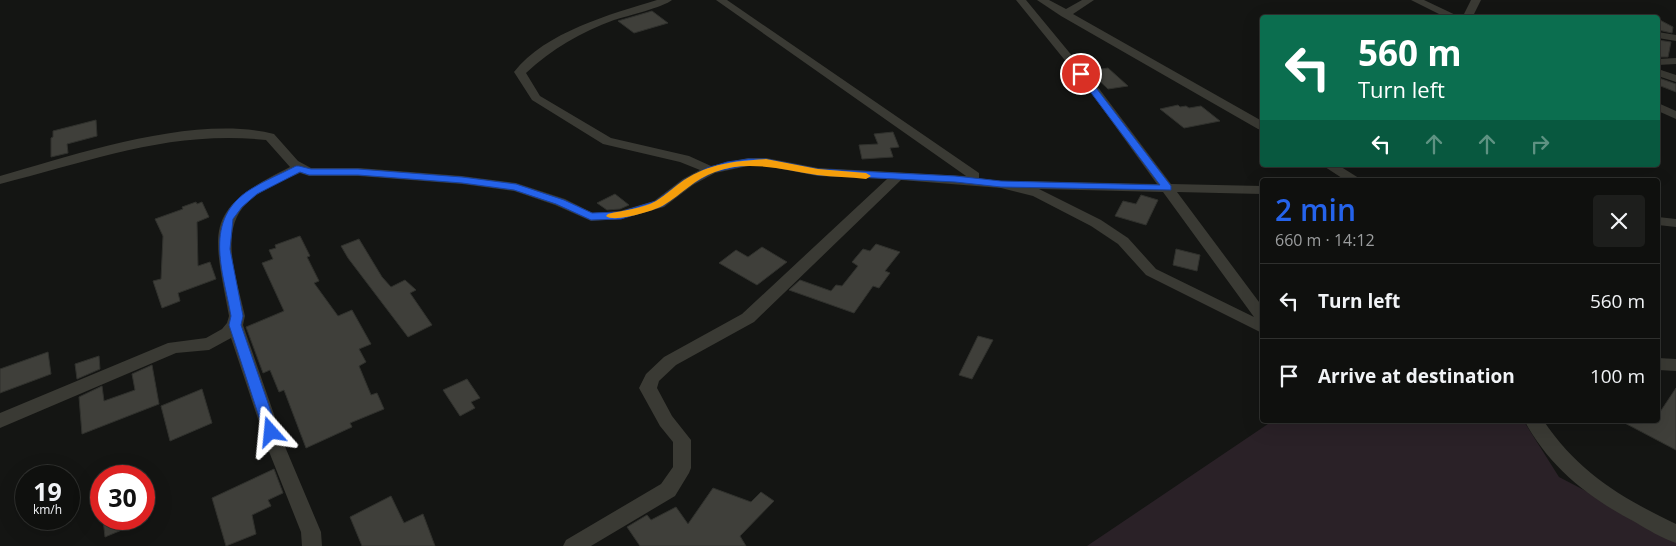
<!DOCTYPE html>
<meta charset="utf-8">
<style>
:root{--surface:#0f100e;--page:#1d1e1c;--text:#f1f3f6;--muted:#9b9d9e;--line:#2f302e;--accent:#2563eb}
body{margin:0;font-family:"Open Sans",sans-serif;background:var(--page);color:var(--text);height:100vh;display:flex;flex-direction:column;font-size:19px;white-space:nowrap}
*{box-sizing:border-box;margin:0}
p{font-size:16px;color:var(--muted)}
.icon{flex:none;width:28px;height:28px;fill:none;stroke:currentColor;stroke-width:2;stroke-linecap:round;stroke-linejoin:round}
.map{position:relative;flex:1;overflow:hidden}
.drawer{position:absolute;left:1260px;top:178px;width:400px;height:245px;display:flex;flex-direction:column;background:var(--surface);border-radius:5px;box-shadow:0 5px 20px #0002,0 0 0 1px var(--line)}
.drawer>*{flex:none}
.banner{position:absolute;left:1260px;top:15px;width:400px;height:152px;border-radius:5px;box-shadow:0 5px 20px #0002,0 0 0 1px var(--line);background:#0b6e4f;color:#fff;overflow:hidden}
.speed{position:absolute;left:15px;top:465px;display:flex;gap:10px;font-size:25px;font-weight:700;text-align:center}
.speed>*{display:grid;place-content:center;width:65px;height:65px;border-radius:50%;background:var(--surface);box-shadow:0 5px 20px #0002,0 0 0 1px var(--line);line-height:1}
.speed small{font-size:12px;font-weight:400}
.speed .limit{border:8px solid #d22;background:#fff;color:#111}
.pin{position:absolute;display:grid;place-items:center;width:42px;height:42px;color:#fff;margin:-21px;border:2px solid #fff;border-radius:50%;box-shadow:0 1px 5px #0007}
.me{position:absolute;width:55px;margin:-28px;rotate:342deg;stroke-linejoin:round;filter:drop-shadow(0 0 4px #0008)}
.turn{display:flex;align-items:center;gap:18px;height:105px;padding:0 15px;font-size:22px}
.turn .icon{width:65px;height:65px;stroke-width:2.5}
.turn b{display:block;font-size:35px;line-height:42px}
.lanes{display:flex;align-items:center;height:48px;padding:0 15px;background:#0003;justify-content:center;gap:25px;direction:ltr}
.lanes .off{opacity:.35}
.round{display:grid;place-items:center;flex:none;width:52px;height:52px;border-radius:5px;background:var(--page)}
.headline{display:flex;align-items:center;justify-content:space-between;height:85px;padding:0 15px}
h1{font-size:30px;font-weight:600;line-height:38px;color:var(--accent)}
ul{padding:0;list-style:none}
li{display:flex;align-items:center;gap:15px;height:75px;padding:0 15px;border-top:1px solid var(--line)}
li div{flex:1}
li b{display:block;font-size:19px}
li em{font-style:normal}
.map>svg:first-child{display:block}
.green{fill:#2a2127}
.building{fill:#3f3f3a;stroke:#30312d}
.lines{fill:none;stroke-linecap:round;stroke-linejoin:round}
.minor{fill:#3a3a34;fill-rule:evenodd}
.route{fill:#2563eb;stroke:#184099}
.slow{fill:#f59e0b}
</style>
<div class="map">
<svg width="1676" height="546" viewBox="0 0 1676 546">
<rect width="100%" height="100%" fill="#141513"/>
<!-- green -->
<path class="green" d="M1274,420H1523L1559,477L1676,538V546H1087Z"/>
<!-- building -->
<path class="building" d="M652,11L668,23L634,33L618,21Z
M1658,19L1673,27L1672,33L1658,30Z
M1658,40L1671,42L1668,57H1658Z
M1108,68L1128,86L1108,89L1089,71Z
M1659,78L1676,84V92L1658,85Z
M1178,105L1180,107L1186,106L1189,108L1201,106L1220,121L1184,128L1160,109Z
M96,120L97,136L67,144L68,153L51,157V138L53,137V131Z
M893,132L899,147L890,148L893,157L862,159L859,145L878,144L874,134Z
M615,194L629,205L620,209L607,210L597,203Z
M1141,195L1158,200L1146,225L1115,216L1123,201L1136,204Z
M196,202L197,204L202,202L209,217L197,222L198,266L210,262L216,279L178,293L180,301L162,308L153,281L161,279L163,236L155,219L183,209L182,207Z
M300,236L310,256L307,257L319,281L314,283L338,316L352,310L371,344L359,349L366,362L359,366L371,395L377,393L384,409L350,423L352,427L306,448L284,390L279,392L270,370L263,373L246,327L284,311L262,263L273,259L269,250L276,248L275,245Z
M359,239L382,277L391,287L405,280L416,290L410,293L432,325L408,337L348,258L341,246Z
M876,244L900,252L885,271L890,273L879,288L873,286L854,313L789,290L800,280L831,291L836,285L842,286L858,266L852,262L863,249L870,251Z
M762,247L787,262L757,285L719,263L736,250L748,257Z
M1176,249L1200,255L1197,271L1173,265Z
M978,336L993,340L972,379L959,375Z
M48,352L51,374L0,393V369Z
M99,356L100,369L77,379L75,364Z
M152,365L159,404L82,434L79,397L102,386L104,401L135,390L132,374Z
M467,379L480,398L471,402L475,408L460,416L443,390Z
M1676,388V450L1619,420H1658V415Z
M202,389L212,423L170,441L161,406Z
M274,469L283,493L268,500L271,506L252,515L256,534L226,546L212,498Z
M713,488L751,502L761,492L774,501L740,536L746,546H640L627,527L647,515L651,520L676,507L688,524Z
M391,496L404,523L423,514L435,546H362L350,517Z
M103,519H148L105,537Z"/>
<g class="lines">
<!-- minor -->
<path class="minor" d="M657,0H672C664,7 627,16 614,20C581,32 552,49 526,73L540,96L611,138L689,156L711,166L748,158H766L818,168L966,176L716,0H727L979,173V178L1019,184L1025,181L1157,184L1089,90L1016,0H1026L1097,86L1171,184L1262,186V194L1177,192L1262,306V333L1146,275L1118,244L1091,226L1033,196L1001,188L901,180L754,322L676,365L659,381L657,388L672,416L691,440V468L689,473L675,496L591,546H563L566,540L661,484L673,467V442L660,426L639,388L646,374L664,357L742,314L887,179L818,176L766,166H748L715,173L693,185L664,207L621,219L591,221L555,205L514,191L462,184L359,176H309L300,173C282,181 261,189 246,204C218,232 238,283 245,316L243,325L286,449L321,532L322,546H302L301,532L268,449L231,338L209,350L176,353L0,428V413L168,343L206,338L222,329L227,323L229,316C213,229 202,210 290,167L266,140C169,130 92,161 0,184V176C78,154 194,114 274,134L298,161L311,168H359L462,176L516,183L565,199L593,213L620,211L654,201L683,179L700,170L680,162L603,144L532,100L514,72C545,32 611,14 657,0ZM1039,189L1163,192L1254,317L1156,269L1128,238L1101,220Z
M1037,0H1049L1066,9L1082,0H1094L1073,14L1262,121V130L1258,129L1061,16Z
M1411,0H1424L1462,18H1447Z
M1471,0H1481L1472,18H1462Z
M1658,32L1676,35V41L1658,38Z
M1676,58V64L1658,65V59Z
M1658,69L1676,75V82L1658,76Z
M1658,103L1676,111V119L1658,111Z
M1322,165H1338L1362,180H1345Z
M1658,217L1676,219V227L1658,225Z
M1658,358L1676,359V371L1658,370Z
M1524,420H1543C1579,473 1620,497 1676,524V543C1662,538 1648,530 1635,522C1589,498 1549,467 1524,420Z"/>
</g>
<!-- route -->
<path class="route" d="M1081,71L1084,72L1171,186V190L1001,187L955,182L818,175L766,165H748L713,172L692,184L663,206L621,219L591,220L556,204L514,190L462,183L358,175H309L300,172L257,194L242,207L233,219L230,249L243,316L241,325L278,432L276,436L271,437L266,436L264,432L229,325L231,316C223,271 202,219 251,189C265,180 281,174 296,166H299L311,169H358L462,177L516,184L564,200L592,213L620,212L656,201L684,180L707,168L727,162L748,159H766L818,169L955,176L1001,181L1160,185L1077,74Z"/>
<!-- slow -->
<path class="slow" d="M766,159L818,169L866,173L871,176L866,179C850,177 833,177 817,175C783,170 749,159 715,172C695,179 682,194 664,205C654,211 614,223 606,216L608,214C623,210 642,209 656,201C666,195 675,186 684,180C710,163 736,161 766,159Z"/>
</svg>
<div class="speed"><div>19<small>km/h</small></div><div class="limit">30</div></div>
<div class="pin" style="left:1081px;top:74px;background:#d93025"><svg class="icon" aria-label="arrive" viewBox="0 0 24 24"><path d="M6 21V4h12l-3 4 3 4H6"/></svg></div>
<svg class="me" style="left:271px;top:432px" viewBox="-20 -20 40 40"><path d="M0-17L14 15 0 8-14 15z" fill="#2563eb" stroke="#fff" stroke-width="4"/></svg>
<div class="banner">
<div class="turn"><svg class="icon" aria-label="left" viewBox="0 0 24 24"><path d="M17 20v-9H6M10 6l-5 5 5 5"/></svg><div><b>560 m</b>Turn left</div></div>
<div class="lanes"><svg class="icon" aria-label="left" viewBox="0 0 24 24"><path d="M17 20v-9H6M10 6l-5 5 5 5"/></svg><svg class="icon off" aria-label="ahead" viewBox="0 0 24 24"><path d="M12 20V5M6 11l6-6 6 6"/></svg><svg class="icon off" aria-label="ahead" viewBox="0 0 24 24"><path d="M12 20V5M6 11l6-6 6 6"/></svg><svg class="icon off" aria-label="right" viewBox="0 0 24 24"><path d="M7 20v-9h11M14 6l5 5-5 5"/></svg></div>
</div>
<section class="drawer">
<div class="headline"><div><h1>2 min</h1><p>660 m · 14:12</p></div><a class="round"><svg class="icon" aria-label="close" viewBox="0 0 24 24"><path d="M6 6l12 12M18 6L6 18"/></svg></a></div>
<ul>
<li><svg class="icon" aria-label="left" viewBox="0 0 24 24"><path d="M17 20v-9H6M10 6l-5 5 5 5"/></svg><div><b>Turn left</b></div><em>560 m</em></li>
<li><svg class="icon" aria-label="arrive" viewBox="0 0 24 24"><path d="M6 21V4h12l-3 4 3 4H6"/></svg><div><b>Arrive at destination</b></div><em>100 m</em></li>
</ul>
</section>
</div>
